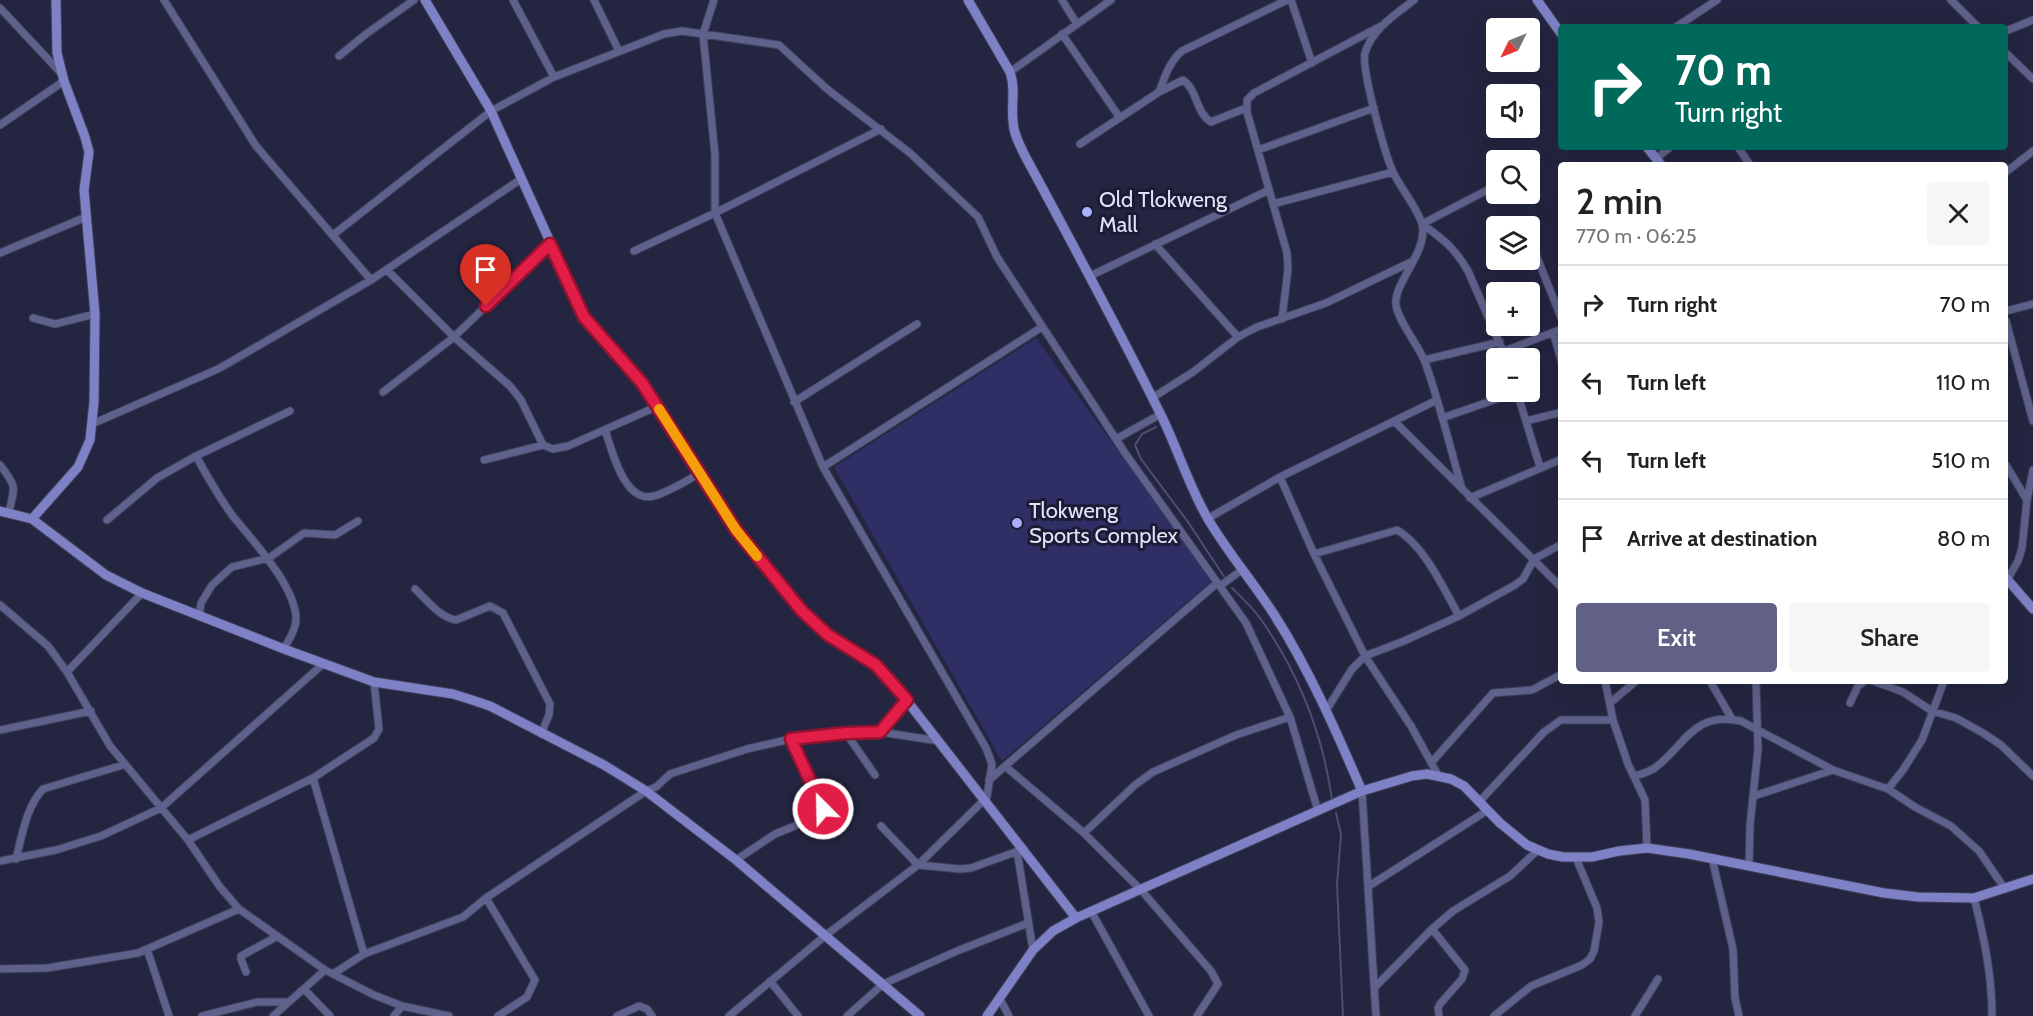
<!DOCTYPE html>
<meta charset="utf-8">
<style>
:root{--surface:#fff;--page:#f6f6f6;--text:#222;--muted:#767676;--line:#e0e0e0;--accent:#606184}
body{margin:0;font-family:Cabin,sans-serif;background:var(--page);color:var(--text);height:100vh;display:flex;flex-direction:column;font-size:22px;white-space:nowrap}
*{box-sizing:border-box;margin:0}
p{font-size:20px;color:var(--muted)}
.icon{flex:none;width:33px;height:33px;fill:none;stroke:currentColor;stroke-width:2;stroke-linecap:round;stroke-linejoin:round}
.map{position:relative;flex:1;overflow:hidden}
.sheet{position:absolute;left:1558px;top:162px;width:450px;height:522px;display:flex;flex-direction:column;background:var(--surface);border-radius:6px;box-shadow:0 6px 24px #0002}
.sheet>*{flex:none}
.guide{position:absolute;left:1558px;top:24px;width:450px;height:126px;border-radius:6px;box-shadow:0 6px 24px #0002;background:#00695c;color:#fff;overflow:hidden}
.needle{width:39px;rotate:227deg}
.controls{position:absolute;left:1486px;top:18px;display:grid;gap:12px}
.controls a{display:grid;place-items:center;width:54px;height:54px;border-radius:6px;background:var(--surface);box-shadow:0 6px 24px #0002;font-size:30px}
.pin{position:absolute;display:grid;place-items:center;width:51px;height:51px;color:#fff;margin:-62px -26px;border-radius:50% 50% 50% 0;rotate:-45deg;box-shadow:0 0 6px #0007}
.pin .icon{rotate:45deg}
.me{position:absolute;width:66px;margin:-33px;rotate:337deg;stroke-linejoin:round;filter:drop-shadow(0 0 4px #0008)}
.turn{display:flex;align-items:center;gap:21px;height:126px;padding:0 18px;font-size:27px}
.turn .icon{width:78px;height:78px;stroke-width:2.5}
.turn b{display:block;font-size:42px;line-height:51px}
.round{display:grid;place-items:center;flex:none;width:63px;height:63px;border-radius:6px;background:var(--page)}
.head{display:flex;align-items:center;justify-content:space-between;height:102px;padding:0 18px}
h1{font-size:36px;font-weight:600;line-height:45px}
.cta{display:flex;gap:12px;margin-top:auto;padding:12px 18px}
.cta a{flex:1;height:69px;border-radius:6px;background:var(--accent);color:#fff;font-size:24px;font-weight:600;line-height:69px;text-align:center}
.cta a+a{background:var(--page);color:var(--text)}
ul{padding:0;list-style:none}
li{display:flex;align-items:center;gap:18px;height:78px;padding:0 18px;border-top:2px solid var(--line)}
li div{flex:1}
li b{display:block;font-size:22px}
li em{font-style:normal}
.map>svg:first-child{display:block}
.green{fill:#302f65}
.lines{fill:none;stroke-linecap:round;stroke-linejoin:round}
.stream{stroke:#514c76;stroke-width:2}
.street-casing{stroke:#3f4059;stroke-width:9}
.secondary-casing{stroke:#3f4059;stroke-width:11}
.street{stroke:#5f618d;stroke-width:7}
.secondary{stroke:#7e81c6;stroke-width:9}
.route-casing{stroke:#92132f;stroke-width:15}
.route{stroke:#e11d48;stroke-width:10}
.slow{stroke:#f59e0b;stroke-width:10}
.poi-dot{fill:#abaffb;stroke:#1b1b36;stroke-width:2}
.labels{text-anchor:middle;stroke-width:6;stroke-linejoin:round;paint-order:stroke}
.poi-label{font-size:22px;fill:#e2e4f6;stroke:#1b1b36;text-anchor:start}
</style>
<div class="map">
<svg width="2033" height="1016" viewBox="0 0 2033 1016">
<rect width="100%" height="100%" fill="#242540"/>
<!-- green -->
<path class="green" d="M1036,338L1210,578L1209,583L1002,761L834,467Z"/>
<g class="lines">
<!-- stream -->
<path class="stream" d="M1156,427L1142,434L1135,445L1141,459L1188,522L1225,578
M1232,588C1241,597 1252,607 1260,618C1298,672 1323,735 1332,800
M1336,813L1341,834L1337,884L1343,1016"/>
<defs>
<path id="street" d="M164,0L256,146L371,280
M513,0L554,77
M594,0L619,51
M714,0L703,34L715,155V213L823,467L986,748L992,764L986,803
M1062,0L1077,24
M1291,0L1312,63
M1414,0C1396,14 1372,29 1365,53C1361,69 1385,154 1393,172C1401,189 1417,207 1422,224C1429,251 1393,283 1396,305C1398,321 1419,346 1425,362C1440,404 1450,447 1462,489
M1951,0L1978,27
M0,8L61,73
M1676,27L1717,0
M2006,31L2033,20
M1062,34L1120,118
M2006,53L2033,79
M339,56L366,34L414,0
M1010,72L1111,0
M1159,92C1165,77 1169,62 1182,51L1287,0
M0,125L64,81
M1080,144L1159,92L1183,80C1197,89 1196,113 1211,122L1246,108
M1738,147L1750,165
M1258,150L1374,108
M1656,159L1670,147
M2006,172L2033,151
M1497,185L1422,224C1444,240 1454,247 1468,271L1506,358
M1273,204L1393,172
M333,235L491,111L554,77L664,34L682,31L779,45L827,89L910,153L978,217L997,257L1125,453L1246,623L1290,717L1318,811
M1531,242L1562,320
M1155,244L1238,337
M634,251L715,213L881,129
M0,253L86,217
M387,270L454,337L510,386L521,400L543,445
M1090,276L1269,190
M2006,311L2033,304
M33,318L55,324L95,314
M1282,319L1288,269L1287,253L1247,112V100L1254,93L1381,26
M2006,321L2033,421
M1553,332L1562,363
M1504,351L1562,329
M1424,360L1500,342
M383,392L454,337L550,244
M1517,392L1540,467
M1152,398L1193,372L1238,337L1257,327L1326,303L1413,261
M794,402L917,324
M1442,418L1517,392
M1394,421L1562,588
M1526,421L1562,412
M92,424L218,369L232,361L371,280L521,179
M605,430C612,450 624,504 654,496C669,492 686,481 700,473
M1116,439L1161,414
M196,456C207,476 219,497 232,515C251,539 297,587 296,620C296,630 288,641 284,649
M484,460L543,445L553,449L568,446L658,406
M0,465C17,487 15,486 9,512
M2006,465L2027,500
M823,467L1042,327
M1280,477L1314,554L1365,656L1411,726L1438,775
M1470,498L1562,459
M1207,519L1280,477L1437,400
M107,520L157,478L196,456L290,411
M1314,554L1397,530C1424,545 1444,589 1459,616
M2007,580L2018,561L2022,548L2027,500L2033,470
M1220,586L1243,569
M415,589C427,600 439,617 456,620L490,606L503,613L550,704L549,715L541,734
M0,605L48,646L67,672L110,746L188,840L220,887L239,909L325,970L374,995L402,1006L449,1016
M199,616L201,603L212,585L232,567L269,558L304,533L335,535L358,521
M67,672L142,593
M1605,681L1613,720L1628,764L1645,800L1647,848
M1710,681L1732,719
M1873,681L1903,692L1932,711L1956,718L1983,733L2001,745L2033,776
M1610,703L1636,681
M1850,703L1858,686L1865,681
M1327,709L1352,669L1365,656L1404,641L1459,616L1515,585L1523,579L1534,559L1562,544
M0,730L91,711
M880,732L907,700
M846,733L875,775
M1431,763L1493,693L1532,690L1562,674
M1005,766L1084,833L1141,890L1211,971L1218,984L1197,1016
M1635,776C1642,774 1650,772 1656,767C1686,744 1694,711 1741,721L1833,770L1888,789L1915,807L1951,826L1979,851L2005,889
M313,778L364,954
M989,780L1217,583
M1888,789L1903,770L1922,740L1944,681
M1362,791L1376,1016
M1754,796L1833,770
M1479,802L1544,732L1561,720H1613
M881,826L918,865L960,869L971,868L1024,849
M1084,833L1135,785L1153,772L1236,735L1290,717
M188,840L313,778L374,738L379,729L374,682
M1017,851L1033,950
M1712,858L1733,949L1735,998L1739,1016
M16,859C22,836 26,807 43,789L123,765
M736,860L775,834L817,817L822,812L823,806L791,739
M0,861L56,850L101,836L161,808L323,664
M1749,866L1750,825L1758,749L1756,681
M1369,886L1488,810
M486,898L535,980L527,997L498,1016
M1974,898C1984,937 1992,975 1992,1016
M1091,911L1149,1016
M1432,929L1465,970L1462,979L1440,1004L1438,1008L1439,1016
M147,949L169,1016
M0,969L47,968L138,953L239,909
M246,972L241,959V956L276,937
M333,974L364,954L463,917L486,898L646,791L656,787L670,774L747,749L791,739L846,733L880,732L939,741
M770,981L798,1016
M1374,988L1432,929L1453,911L1510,876L1538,850
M304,989L330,1016
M1000,999L1009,1016
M202,1016L257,1002H288
M273,1016L325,970
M394,1016L402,1006
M617,1016L639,1006L647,1009L652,1016
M729,1016L826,935L918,865L984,800
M847,1016L883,984L957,951L1028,923
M1494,1016L1531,986L1582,965L1590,959L1594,951L1599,922L1597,908L1576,858
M1635,1016L1658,979"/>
<path id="secondary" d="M425,0L491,111L584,317L642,383L736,530L802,611L828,635L876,665L897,688L1076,918
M968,0L1010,72C1016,89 1011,104 1013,121C1013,133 1019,143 1024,154C1070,239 1116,324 1159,411C1177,446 1188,485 1208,519C1228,553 1254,583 1275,616C1310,671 1336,731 1362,791
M1537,0L1562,35
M1647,147L1661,165
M0,511L32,519L106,575L142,593L284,649L374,682L453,694L469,699L490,706L604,765L646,791L736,860L920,1016
M32,519L78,467L90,440L94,402L95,314L84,190L89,152L85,137L64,81L57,53L56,0
M2006,578L2033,609
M987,1016L1033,950L1053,931L1076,918L1362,791L1412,776L1427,774L1451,779L1464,786L1500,823L1527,845L1548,854L1563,857H1592L1619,851L1647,848L1689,854L1884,893L1918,897L1974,898L2033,879"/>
</defs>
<!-- street casing -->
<use href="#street" class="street-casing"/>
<!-- secondary casing -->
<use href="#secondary" class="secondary-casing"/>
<!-- street -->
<use href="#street" class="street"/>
<!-- secondary -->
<use href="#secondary" class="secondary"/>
</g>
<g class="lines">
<defs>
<path id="route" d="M486,306L550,244L584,317L642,383L736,530L802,611L828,635L876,665L907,700L880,732L846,733L791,739L823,809"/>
</defs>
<!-- route casing -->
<use href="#route" class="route-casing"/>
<!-- route -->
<use href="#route" class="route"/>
<!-- slow -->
<path class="slow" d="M659,409L736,530L757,556"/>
</g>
<!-- markers -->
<g class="poi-dot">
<circle cx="1087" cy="212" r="6"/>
<circle cx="1017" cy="523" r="6"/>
</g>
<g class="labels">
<!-- poi labels -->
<g class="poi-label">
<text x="1099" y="207">Old Tlokweng<tspan x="1099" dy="25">Mall</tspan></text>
<text x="1029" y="518">Tlokweng<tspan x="1029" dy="25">Sports Complex</tspan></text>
</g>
</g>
</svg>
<div class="controls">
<a><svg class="needle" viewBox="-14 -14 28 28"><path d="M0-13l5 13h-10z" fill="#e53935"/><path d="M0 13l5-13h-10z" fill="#767676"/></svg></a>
<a><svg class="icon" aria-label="sound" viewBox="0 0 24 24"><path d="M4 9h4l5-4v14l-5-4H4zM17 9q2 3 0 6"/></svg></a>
<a><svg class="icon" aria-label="search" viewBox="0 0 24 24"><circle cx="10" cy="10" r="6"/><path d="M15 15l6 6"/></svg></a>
<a><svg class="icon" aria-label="layers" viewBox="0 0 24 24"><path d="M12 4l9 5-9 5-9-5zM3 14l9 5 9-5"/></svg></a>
<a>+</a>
<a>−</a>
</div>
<div class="pin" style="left:486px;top:306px;background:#d93025"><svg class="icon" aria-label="arrive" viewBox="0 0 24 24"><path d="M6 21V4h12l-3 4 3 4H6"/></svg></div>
<svg class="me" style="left:823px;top:809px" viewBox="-20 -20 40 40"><circle r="17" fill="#e11d48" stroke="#fff" stroke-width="3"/><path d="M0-11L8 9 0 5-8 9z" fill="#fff"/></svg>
<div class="guide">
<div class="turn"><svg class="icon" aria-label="right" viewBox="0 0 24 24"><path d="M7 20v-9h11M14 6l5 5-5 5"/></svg><div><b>70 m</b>Turn right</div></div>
</div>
<section class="sheet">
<div class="head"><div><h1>2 min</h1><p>770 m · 06:25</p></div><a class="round"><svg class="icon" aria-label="close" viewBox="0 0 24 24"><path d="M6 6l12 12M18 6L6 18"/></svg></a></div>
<ul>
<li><svg class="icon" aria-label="right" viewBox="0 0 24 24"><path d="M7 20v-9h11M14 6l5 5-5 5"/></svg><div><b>Turn right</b></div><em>70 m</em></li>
<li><svg class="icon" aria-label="left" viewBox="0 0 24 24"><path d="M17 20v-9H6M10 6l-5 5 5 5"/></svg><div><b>Turn left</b></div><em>110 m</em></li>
<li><svg class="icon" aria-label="left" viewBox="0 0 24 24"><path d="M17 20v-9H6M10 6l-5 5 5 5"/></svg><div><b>Turn left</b></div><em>510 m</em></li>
<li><svg class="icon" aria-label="arrive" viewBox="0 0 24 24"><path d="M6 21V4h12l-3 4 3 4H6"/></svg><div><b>Arrive at destination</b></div><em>80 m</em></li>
</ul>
<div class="cta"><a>Exit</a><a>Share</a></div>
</section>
</div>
